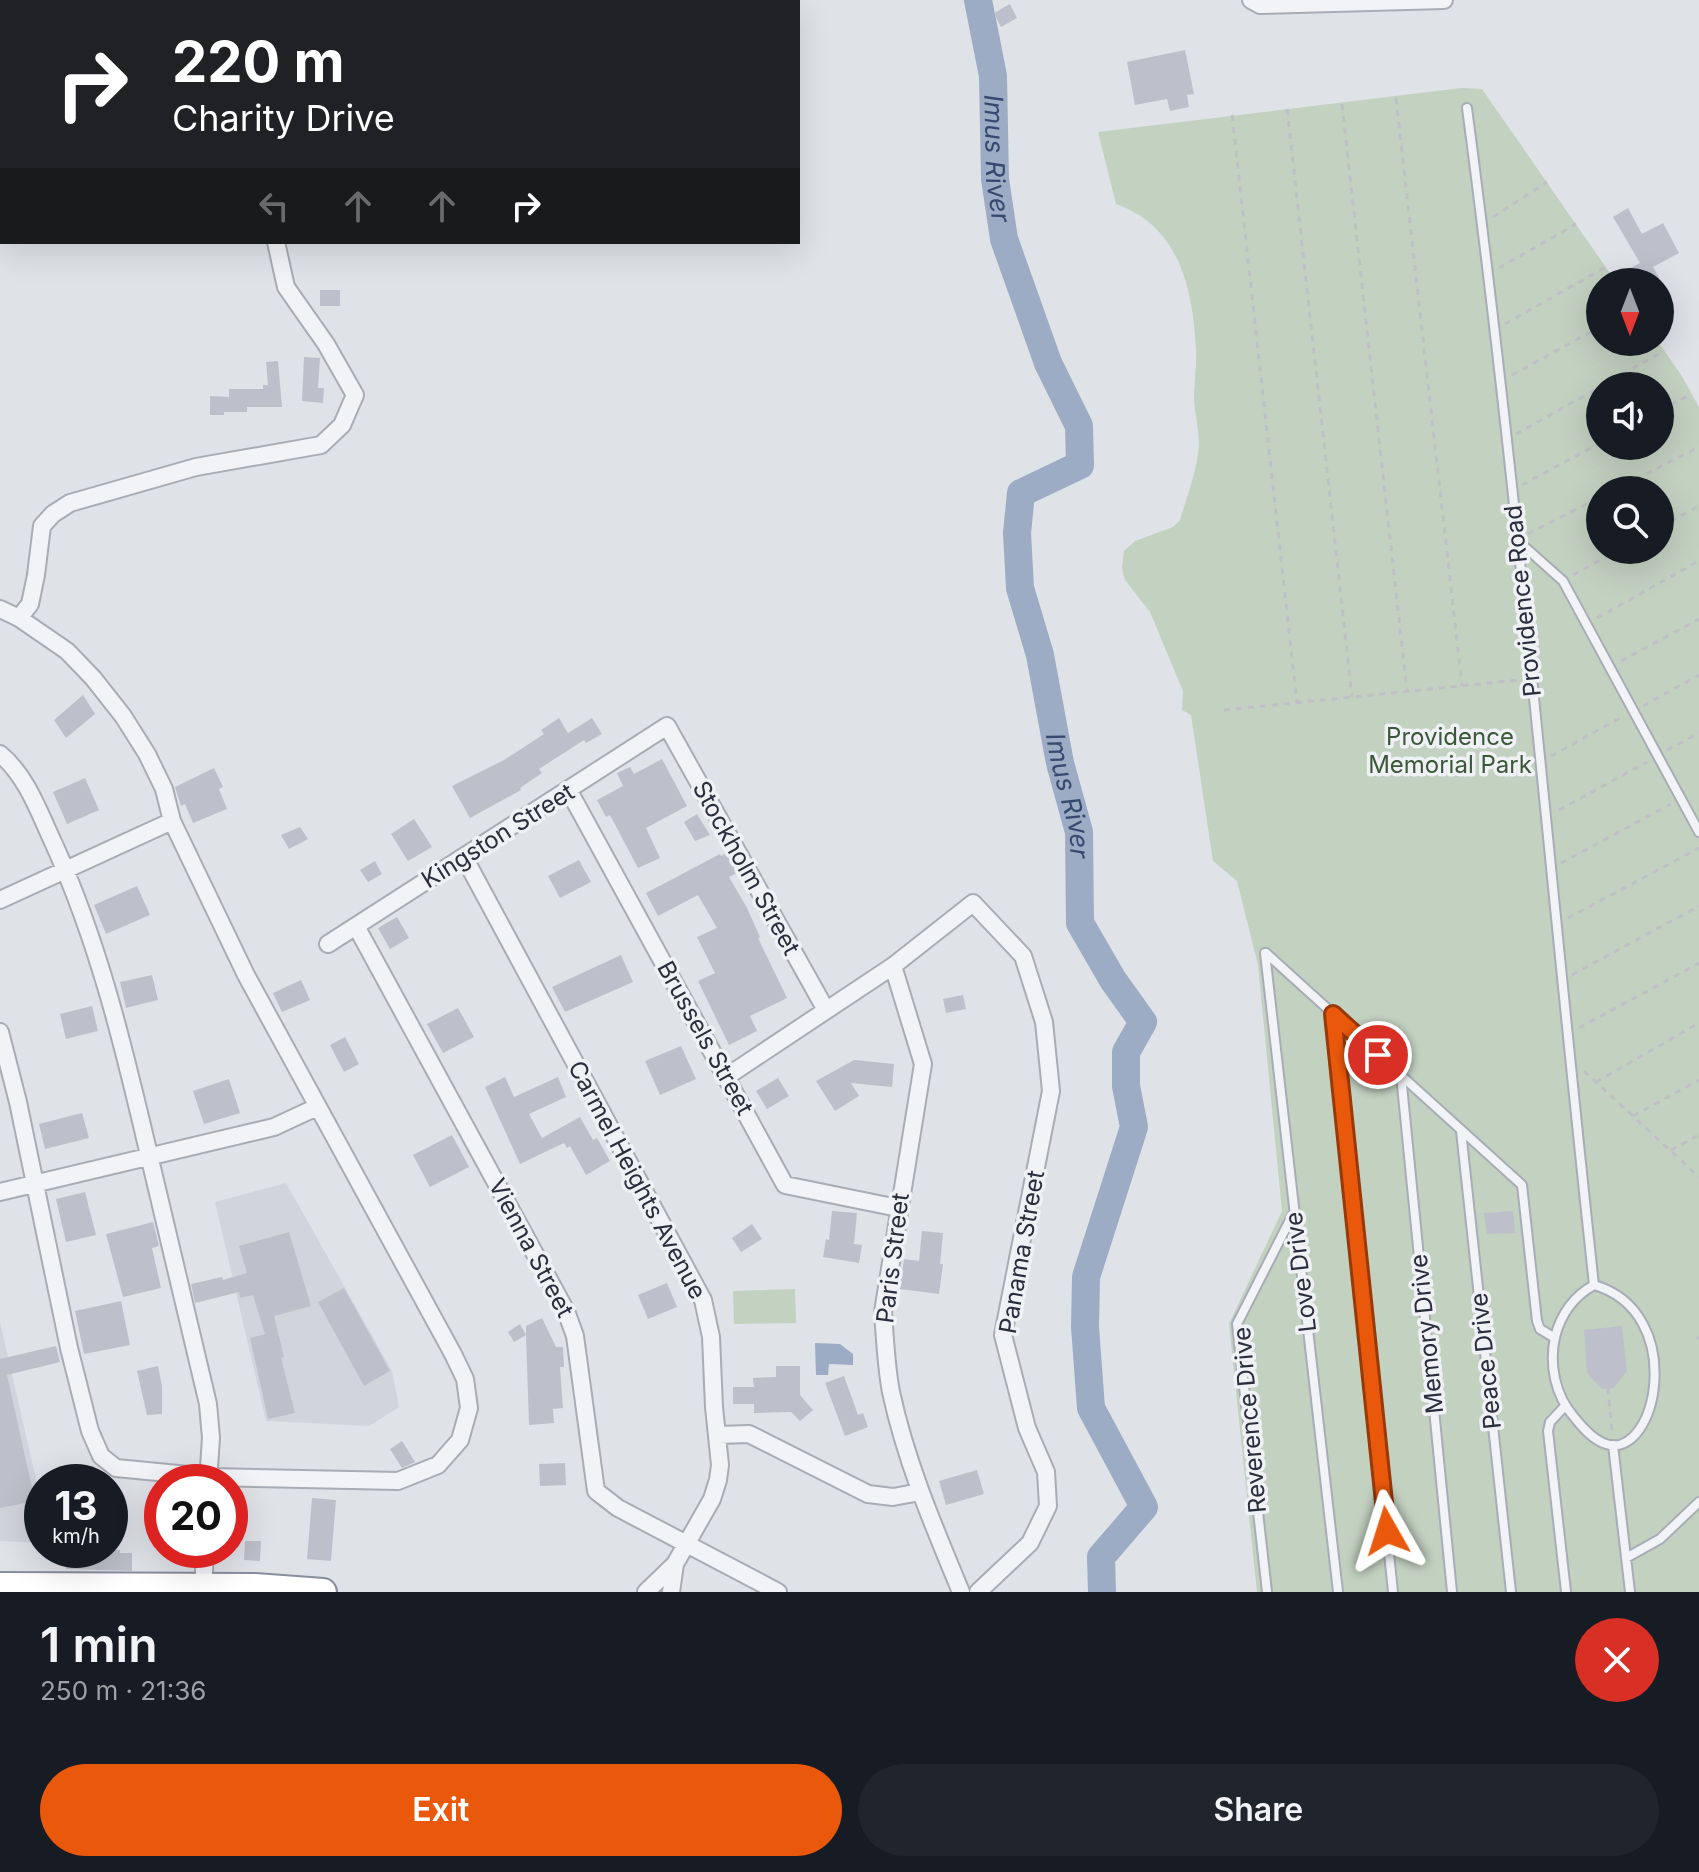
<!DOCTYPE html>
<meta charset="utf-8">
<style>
:root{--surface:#171b24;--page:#20242c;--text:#f1f3f6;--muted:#9ea1a6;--accent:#ea580c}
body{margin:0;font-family:Inter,sans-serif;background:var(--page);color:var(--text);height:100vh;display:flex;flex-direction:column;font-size:30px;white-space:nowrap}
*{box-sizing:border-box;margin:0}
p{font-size:26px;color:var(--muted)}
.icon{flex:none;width:44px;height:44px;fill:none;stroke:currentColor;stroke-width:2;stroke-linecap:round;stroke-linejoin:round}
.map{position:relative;height:1592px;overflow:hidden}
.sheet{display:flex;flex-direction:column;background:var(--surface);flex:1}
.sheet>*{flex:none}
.top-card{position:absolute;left:0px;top:0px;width:800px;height:244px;box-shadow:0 8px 32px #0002;background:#202124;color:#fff;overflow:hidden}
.needle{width:52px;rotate:180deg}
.tools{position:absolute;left:1586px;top:268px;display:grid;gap:16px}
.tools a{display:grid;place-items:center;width:88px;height:88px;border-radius:50%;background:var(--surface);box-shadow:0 8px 32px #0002;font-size:40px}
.speed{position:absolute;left:24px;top:1464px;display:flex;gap:16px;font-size:40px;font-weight:700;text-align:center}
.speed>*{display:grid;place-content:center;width:104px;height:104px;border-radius:50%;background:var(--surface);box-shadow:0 8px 32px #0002;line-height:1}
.speed small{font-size:20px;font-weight:400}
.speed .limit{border:12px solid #d22;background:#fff;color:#111}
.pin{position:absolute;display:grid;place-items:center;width:68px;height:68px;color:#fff;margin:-34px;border:4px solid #fff;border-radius:50%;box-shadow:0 2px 8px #0007}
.me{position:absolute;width:88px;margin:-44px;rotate:354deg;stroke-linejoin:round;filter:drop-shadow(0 0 6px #0008)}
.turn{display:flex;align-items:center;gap:28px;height:168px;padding:0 40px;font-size:36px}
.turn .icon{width:104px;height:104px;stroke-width:2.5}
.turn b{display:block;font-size:56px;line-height:68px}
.lanes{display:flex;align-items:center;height:76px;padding:0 40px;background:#0003;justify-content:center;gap:40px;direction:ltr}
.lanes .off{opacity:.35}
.round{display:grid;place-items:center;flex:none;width:84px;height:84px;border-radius:42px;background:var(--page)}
.head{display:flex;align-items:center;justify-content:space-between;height:136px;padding:0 40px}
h1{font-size:48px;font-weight:600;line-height:60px}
.cta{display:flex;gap:16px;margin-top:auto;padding:16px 40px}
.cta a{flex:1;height:92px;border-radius:48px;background:var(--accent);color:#fff;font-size:32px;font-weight:600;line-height:92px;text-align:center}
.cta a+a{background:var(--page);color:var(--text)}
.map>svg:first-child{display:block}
.built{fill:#d2d4dc}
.green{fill:#c3d1c1;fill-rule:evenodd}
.water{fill:#9dacc5}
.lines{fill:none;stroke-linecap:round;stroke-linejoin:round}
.river{stroke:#9dacc5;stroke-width:28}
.building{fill:#bdc0ca}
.service-casing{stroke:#a8acb4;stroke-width:12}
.minor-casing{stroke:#a8acb4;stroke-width:20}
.trunk-casing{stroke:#888e9d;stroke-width:30}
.path{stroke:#bec0c6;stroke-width:3;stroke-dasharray:6 6;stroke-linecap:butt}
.service{stroke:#f2f3f6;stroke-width:8}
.minor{stroke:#f2f3f6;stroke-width:16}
.trunk{stroke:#fff;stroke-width:26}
.route-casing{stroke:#983908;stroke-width:20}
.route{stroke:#ea580c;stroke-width:14}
.labels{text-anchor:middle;stroke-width:7;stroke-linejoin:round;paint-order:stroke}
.street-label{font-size:24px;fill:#292e3d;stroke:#eff1f5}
.park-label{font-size:24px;fill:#3a5838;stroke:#eff1f5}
.water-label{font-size:26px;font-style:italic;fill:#36496e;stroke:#eff1f5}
</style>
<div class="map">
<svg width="1699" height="1592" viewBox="0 0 1699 1592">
<rect width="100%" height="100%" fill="#dfe2e7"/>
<!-- built -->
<path class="built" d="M286,1183L392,1371L399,1407L369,1426L266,1421L215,1202Z
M0,1322L42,1505V1543L0,1541Z"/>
<!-- green -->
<path class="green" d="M1461,88L1482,89L1616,282H1600V342H1658L1680,373L1699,407V1592H1257L1229,1324L1282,1211L1258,965L1237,881L1213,861L1191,715L1182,710L1183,691L1150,612L1125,580L1122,569L1124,551L1135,541L1173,527L1180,520C1186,499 1195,476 1198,454C1201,436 1195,417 1194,399C1194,383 1197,366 1196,350C1193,288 1179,226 1116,204L1098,132ZM1600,386H1660V446H1600ZM1600,490H1660V550H1600Z
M795,1289L796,1323L734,1324L733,1291Z"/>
<!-- water -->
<path class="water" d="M815,1343L840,1344L853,1354V1365L829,1364L828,1375H816Z"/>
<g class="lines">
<!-- river -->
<path class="river" id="s1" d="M978,0L993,76L995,179L1004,239L1048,363L1079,426L1080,465L1021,493L1017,533L1020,588L1040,655L1060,763L1079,832L1080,923L1113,980L1143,1022L1126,1052V1086L1134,1127L1086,1277L1085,1327L1091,1408L1144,1507L1101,1557L1102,1592"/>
</g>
<!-- building -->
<path class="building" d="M1010,4L1017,18L1001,27L994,13Z
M1185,50L1194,94L1187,95L1189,107L1170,111L1167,99L1135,105L1127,62Z
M1628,208L1642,234L1663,223L1679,253L1653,267L1659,278L1651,282H1636L1629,269L1640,263L1613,217Z
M320,290H340V306H320Z
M304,357L320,358L318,388H324L323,403L302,401Z
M278,361L282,407H247V412H224V415H210V396L229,397V389H263V385H268L266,362Z
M83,695L95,714L66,738L54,720Z
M559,718L568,733L592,718L602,734L586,743L584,740L539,769L542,773L520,788L521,790L470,818L452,786L504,760L544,734L541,730Z
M662,759L687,806L646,828L660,858L638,868L610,815L606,817L597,800L623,786L617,773L630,767L634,774Z
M214,768L223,787L219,789L227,809L193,823L185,804L181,806L175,787Z
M85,778L99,810L67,824L53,792Z
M697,814L710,835L695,841L684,822Z
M414,819L432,847L408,861L391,834Z
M300,827L308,839L289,849L281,835Z
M726,853L737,873L729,877L747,908L760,937L758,938L787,998L750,1016L757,1031L729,1045L698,981L715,973L697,937L717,928L698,895L658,916L646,893L720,854L721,856Z
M579,860L591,882L560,898L548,876Z
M375,861L382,874L368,882L360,870Z
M137,886L150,915L106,934L94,905Z
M397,917L409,938L390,949L378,928Z
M621,955L633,982L565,1012L552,987Z
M152,975L158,1000L126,1008L120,982Z
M301,980L310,1000L282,1012L273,993Z
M963,995L966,1009L946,1013L943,999Z
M92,1006L98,1031L66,1039L60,1014Z
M458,1008L474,1037L443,1053L427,1024Z
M345,1037L359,1064L344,1072L330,1045Z
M681,1046L696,1079L660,1095L645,1061Z
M854,1060L894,1064L892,1087L851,1083L859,1096L835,1111L816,1081Z
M505,1077L514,1097L558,1077L566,1097L529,1114L542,1138L580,1117L593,1140L597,1138L610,1161L586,1175L570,1146L567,1148L564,1143L520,1164L485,1087Z
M778,1078L789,1096L767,1109L756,1091Z
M229,1079L240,1113L204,1124L193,1091Z
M82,1113L89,1138L45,1149L39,1124Z
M452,1135L469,1167L430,1187L413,1155Z
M85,1192L96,1235L66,1242L56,1199Z
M832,1211L857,1213L854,1244L862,1245L859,1263L823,1257L826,1239L829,1240Z
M1513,1211L1515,1233L1487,1234L1484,1213Z
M153,1222L159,1246L152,1248L161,1288L123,1297L106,1234Z
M752,1224L762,1239L741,1252L732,1238Z
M922,1231L943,1233L940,1264H943L939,1294L900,1289L904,1259L919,1261Z
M289,1232L311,1306L274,1316L284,1357L281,1358L295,1413L268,1419L250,1338L265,1334L253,1295L240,1298L239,1292L195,1303L191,1284L222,1277L223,1280L247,1273L239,1246Z
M667,1283L677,1307L648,1319L638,1295Z
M344,1288L390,1371L364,1386L318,1302Z
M121,1301L130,1345L84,1354L75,1311Z
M542,1318L556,1347H563L564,1367H560L563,1408L553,1409L554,1423L529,1425L526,1335L514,1342L508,1332L520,1324L526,1335V1326Z
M1622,1326L1627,1371L1614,1388L1602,1389L1587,1373L1584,1330Z
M56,1346L60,1362L7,1375L35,1501L0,1508V1359Z
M158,1366L162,1386V1414L147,1415L137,1371Z
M776,1366H800V1395L813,1410L800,1421L791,1412L754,1413V1404H733V1387H754L753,1378L776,1377Z
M844,1376L858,1415L863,1413L868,1427L845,1436L825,1383Z
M402,1441L415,1462L402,1468L390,1449Z
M565,1463L566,1485L540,1486L539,1464Z
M977,1470L984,1494L946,1505L939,1481Z
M312,1498L336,1500L331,1561L307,1559Z
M39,1502L42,1525L28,1528L24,1505Z
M245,1541H261L260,1561L244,1560Z
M67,1550H120V1553H132V1571L66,1569Z"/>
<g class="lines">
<defs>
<path id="service" d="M1467,108C1519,499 1551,893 1594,1285
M1517,540L1563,581L1699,832
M1265,953L1338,1592
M1266,953L1522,1185L1537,1321L1540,1329L1555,1338
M1333,1014L1393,1592
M1401,1075L1452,1592
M1461,1131L1511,1592
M1594,1285C1688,1312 1657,1461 1606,1444C1593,1440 1582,1427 1574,1417C1555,1395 1549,1365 1555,1337C1561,1314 1574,1296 1594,1285Z
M1565,1406L1550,1422L1548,1431L1566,1592
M1613,1445L1630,1592
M1626,1558L1660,1539L1699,1502
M1267,1592L1237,1324L1293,1214"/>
<path id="minor" d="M414,0L415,2
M1251,0L1260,5L1444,0
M0,609L19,618L67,651L93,678L123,716L147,754L164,789L172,821L246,975L453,1354L465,1379L469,1408L460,1440L438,1465L398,1481L209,1477L116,1468L101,1456L90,1431L69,1348L18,1102L0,1032
M19,618L30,604L36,575L42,526L53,514L70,503L196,467L321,445L342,425L355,395L326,344L286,287L276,242
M0,754C26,775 39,812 53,842C99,943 124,1048 149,1155C168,1238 188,1321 208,1404L211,1438L208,1482
M569,791L785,1185L898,1208
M464,857L703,1300L711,1337L714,1407L720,1465L718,1480L712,1499L675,1564L646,1592
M0,900L172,821
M356,926L566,1311L575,1336L596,1491L618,1508L778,1592
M328,944L667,726L826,1010
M893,966L923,1064L883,1312C885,1338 886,1366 891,1392C906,1462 934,1527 961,1592
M726,1077L893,966L973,903L1023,956L1044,1022L1051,1091L1003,1335L1027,1428L1046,1472L1048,1506L1030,1543L978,1592
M0,1192L274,1127L317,1107
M718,1435L749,1434L868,1494L893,1497L920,1492
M203,1592L205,1550
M671,1592L675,1564"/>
<path id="trunk" d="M0,1586L255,1587L323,1592"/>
</defs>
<!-- service casing -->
<use href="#service" class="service-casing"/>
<!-- minor casing -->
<use href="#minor" class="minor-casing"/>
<!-- trunk casing -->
<use href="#trunk" class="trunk-casing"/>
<!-- path -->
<path class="path" d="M1396,98L1462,686
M1342,104L1407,691
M1287,109L1352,697
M1232,115L1297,703
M1493,217L1547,182
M1499,268L1576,224
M1505,324L1606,267
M1512,375L1600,327
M1601,386L1664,351
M1660,411L1691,394
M1516,434L1600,387
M1522,485L1600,443
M1614,490L1699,447
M1660,527L1699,506
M1528,534L1600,497
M1573,575L1619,550
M1597,618L1699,561
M1621,661L1699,619
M1643,706L1699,675
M1224,710L1519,680
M1667,750L1699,733
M1551,756L1622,717
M1559,810L1647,762
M1561,863L1671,804
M1568,918L1699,848
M1572,975L1699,906
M1579,1028L1699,963
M1584,1071L1699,1177
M1596,1082L1699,1023
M1633,1116L1699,1080
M1671,1150L1699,1135
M1697,1337L1699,1339
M1608,1388L1612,1432"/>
<!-- service -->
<use href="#service" class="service"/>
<!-- minor -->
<use href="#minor" class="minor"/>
<!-- trunk -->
<use href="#trunk" class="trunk"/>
</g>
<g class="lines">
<defs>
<path id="route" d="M1378,1055L1333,1014L1387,1531"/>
</defs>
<!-- route casing -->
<use href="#route" class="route-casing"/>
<!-- route -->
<use href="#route" class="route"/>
</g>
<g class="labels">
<!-- street labels -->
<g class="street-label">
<text transform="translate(1523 601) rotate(-96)" y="8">Providence Road</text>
<text transform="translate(498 836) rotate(-32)" y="8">Kingston Street</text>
<text transform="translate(746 868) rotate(61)" y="8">Stockholm Street</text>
<text transform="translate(705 1038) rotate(61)" y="8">Brussels Street</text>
<text transform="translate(637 1180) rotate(62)" y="8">Carmel Heights Avenue</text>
<text transform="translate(531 1248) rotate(62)" y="8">Vienna Street</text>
<text transform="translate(1022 1252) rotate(-80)" y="8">Panama Street</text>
<text transform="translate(893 1258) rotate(-83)" y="8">Paris Street</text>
<text transform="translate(1301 1272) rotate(-97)" y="8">Love Drive</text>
<text transform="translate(1427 1334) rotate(-96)" y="8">Memory Drive</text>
<text transform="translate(1486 1361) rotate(-96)" y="8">Peace Drive</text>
<text transform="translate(1250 1420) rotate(-95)" y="8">Reverence Drive</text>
</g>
<!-- park labels -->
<g class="park-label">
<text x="1450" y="745">Providence<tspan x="1450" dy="28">Memorial Park</tspan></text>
</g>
<!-- water labels -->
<g class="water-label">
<text dy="9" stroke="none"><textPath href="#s1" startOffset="160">Imus River</textPath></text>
<text dy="9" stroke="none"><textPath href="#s1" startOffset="856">Imus River</textPath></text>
</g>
</g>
</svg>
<div class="tools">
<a><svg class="needle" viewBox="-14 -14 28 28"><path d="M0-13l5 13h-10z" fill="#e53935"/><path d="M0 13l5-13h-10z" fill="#9ea1a6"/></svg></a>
<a><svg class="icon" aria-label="sound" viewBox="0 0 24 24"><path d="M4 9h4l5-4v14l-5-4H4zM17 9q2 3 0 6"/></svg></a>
<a><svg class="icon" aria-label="search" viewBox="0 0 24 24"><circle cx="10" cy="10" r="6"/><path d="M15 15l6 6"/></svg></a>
</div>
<div class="speed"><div>13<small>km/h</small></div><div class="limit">20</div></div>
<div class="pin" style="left:1378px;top:1055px;background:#d93025"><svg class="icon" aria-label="arrive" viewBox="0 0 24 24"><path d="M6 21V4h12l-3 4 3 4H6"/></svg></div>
<svg class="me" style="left:1387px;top:1531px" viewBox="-20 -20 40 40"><path d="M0-17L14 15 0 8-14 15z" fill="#ea580c" stroke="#fff" stroke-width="4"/></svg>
<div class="top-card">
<div class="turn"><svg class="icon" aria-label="right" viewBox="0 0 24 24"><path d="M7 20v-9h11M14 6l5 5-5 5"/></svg><div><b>220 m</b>Charity Drive</div></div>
<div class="lanes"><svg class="icon off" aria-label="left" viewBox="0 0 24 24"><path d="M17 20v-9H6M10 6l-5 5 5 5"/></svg><svg class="icon off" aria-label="ahead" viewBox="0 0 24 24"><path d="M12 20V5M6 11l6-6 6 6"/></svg><svg class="icon off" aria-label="ahead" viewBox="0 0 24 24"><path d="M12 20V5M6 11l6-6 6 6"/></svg><svg class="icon" aria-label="right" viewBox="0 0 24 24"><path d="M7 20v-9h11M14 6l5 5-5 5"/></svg></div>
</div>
</div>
<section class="sheet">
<div class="head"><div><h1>1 min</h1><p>250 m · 21:36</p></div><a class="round" style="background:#d93025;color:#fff"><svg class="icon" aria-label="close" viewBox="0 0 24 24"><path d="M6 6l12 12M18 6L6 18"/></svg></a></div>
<div class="cta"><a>Exit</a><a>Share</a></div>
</section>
